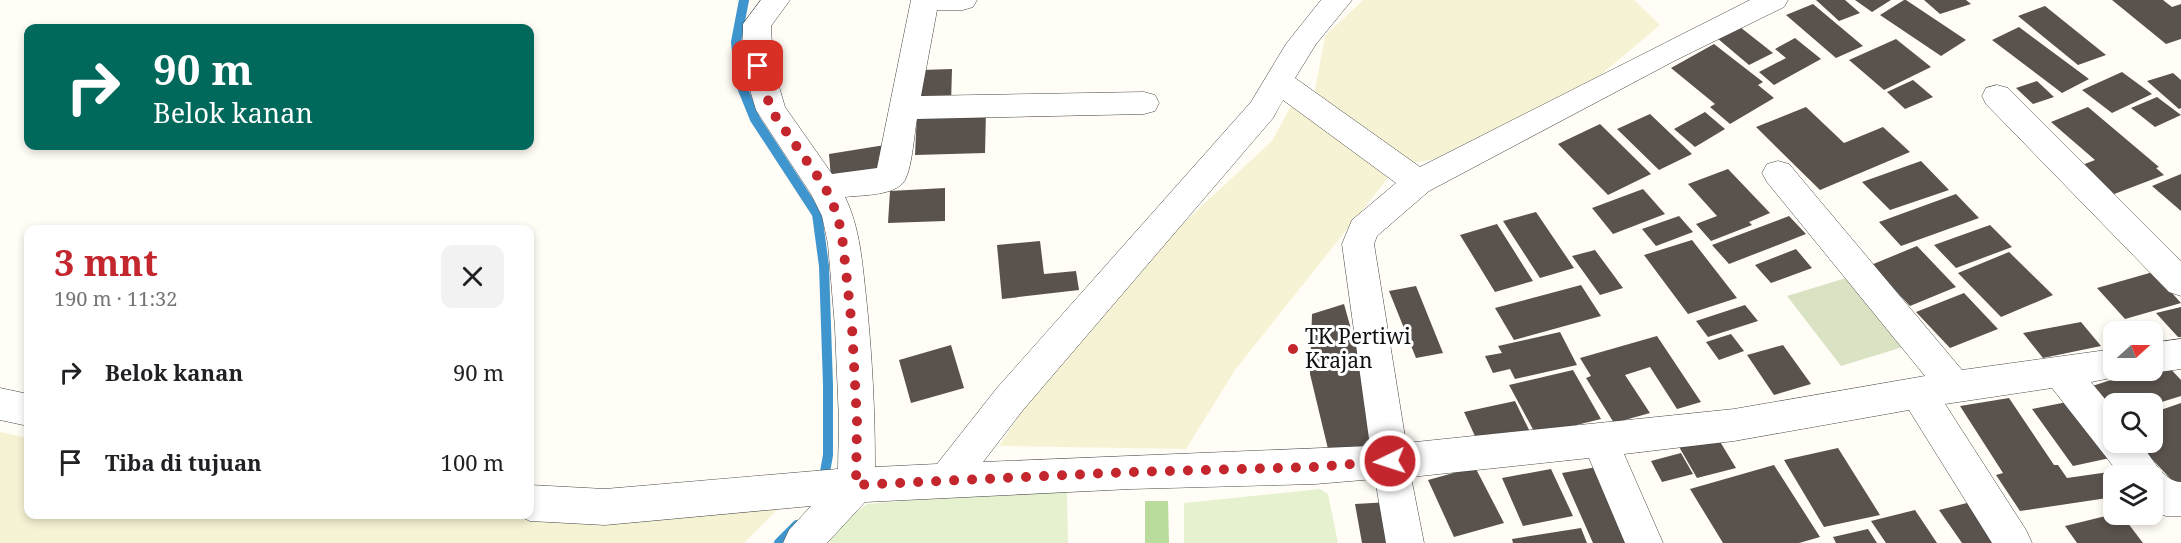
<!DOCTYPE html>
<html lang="id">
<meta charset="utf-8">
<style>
:root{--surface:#fff;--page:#f2f2f2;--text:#202124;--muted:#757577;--accent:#c4262e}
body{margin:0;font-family:"Noto Serif",serif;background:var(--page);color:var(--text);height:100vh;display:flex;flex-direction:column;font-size:22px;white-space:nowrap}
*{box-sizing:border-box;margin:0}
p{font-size:20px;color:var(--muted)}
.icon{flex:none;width:33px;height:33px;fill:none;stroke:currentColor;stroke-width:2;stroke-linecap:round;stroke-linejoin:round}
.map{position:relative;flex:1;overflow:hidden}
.panel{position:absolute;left:24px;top:225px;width:510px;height:294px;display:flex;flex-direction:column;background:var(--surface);border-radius:12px;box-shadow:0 3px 9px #0003}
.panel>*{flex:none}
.banner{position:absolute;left:24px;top:24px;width:510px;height:126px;border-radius:12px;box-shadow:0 3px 9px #0003;background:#00695c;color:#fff;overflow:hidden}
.needle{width:39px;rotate:69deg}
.tools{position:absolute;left:2103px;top:321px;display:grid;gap:12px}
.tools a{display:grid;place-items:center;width:60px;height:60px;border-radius:12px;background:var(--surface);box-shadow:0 3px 9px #0003;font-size:30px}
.pin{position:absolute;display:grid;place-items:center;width:51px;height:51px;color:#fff;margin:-26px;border-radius:12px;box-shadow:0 3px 9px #0006}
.me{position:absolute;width:66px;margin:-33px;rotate:266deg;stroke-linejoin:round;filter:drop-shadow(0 0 4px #0008)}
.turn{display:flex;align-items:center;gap:21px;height:126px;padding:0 30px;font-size:27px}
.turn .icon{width:78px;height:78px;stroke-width:2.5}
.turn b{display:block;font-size:42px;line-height:51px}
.round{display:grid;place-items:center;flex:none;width:63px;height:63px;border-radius:12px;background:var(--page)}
.summary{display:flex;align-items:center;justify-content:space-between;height:102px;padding:0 30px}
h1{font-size:36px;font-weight:700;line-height:45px;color:var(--accent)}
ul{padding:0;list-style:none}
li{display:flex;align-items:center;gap:18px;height:90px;padding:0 30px}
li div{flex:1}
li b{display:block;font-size:22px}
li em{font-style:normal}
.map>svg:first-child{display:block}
.farmland{fill:#f6f3d4}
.forest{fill:#b9dc9c}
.cemetery{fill:#d9e3c4}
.pitch{fill:#e6f2cf}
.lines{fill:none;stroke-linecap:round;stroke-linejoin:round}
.stream{stroke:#3f96cf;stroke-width:10}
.building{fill:#5a524d}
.minor-casing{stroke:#444;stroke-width:1}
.minor{fill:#fff;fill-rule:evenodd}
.route{stroke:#c4262e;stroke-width:10;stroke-dasharray:0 18}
.poi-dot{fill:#c4262e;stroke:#fff;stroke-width:2}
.labels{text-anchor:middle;stroke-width:6;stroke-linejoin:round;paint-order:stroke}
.poi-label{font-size:21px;fill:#111;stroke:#fff;text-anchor:start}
</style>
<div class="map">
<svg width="2181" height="543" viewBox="0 0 2181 543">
<rect width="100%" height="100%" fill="#fffdf5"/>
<!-- farmland -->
<path class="farmland" d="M1363,0H1634L1660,25L1602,74L1488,151L1397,165L1312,106L1325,36Z
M1291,106L1391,174L1235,370L1186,449L999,446L1076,331L1181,225L1272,141Z
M0,432L28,438V514H530V508L583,513L791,496L744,543H0Z"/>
<!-- forest -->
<path class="forest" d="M1145,501H1168L1169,543H1145Z"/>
<!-- cemetery -->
<path class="cemetery" d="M1859,274L1916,343L1841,366L1787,296Z"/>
<!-- pitch -->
<path class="pitch" d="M1067,487L1068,543H828L849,518L867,504Z
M1320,489L1328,494L1338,543H1184V503Z"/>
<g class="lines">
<!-- stream -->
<path class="stream" d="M744,0L736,42L740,82L755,119L817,214L824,266L828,385V455L823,483
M779,543L797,525"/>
</g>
<!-- building -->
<path class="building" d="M1816,0H1845L1860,13L1839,21Z
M1855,0H1891L1872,12Z
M1904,0H1906L1966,40L1941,56L1880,15Z
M1924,0H1966L1971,4L1940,14Z
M2112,0H2163L2172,7L2181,4V39L2166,44Z
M1813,4L1863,46L1836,58L1786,15Z
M2045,6L2106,55L2078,65L2018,16Z
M1740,27L1773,53L1749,65L1717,38Z
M2019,27L2089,79L2062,93L1992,40Z
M1795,38L1821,59L1774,85L1759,72L1786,58L1775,49Z
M1896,39L1931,67L1884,90L1849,60Z
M1714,44L1763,82L1758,85L1774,98L1730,124L1710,107L1715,104L1671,68Z
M952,69L951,104L919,105L921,70Z
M2122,72L2152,94L2112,113L2082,90Z
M2173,73L2181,80V108L2179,109L2147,81Z
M1913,80L1933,97L1905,109L1887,92Z
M2037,81L2054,97L2033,104L2016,88Z
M2157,97L2181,115L2155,127L2131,108Z
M1806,107L1844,143L1883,127L1910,152L1820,190L1756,127Z
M2088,107L2159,167L2156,168L2164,175L2109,196L2077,167L2095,160L2051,122Z
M986,111L985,153L915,155L917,113Z
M1705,112L1725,129L1695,147L1674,129Z
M1650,114L1692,154L1659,170L1617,129Z
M1600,124L1651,174L1608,195L1558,144Z
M885,145L888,169L831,178L829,154Z
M1921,161L1949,190L1890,210L1862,182Z
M1728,169L1770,213L1749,222L1752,225L1711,241L1696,224L1717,216L1688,184Z
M2181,174V211L2152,186Z
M945,188V221L888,223L890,191Z
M1643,189L1665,214L1613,234L1592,208Z
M1956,194L1979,218L1901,246L1879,222Z
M1536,212L1574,268L1540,278L1503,221Z
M1679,216L1693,232L1656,246L1642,229Z
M1789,216L1806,234L1729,264L1712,245Z
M1497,224L1533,281L1495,292L1460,235Z
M1990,225L2012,247L1956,268L1934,245Z
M1692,240L1737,298L1688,314L1644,255Z
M1040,241L1044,274L1076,271L1079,290L1002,299L997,245Z
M1917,246L1956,287L1910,306L1871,265Z
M1796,249L1812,268L1771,283L1755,265Z
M1595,250L1623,288L1600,295L1572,256Z
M2009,252L2053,295L2001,317L1958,273Z
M2153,272L2181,303L2125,319L2097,288Z
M1581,285L1601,316L1514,340L1495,308Z
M1416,286L1443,353L1416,358L1389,291Z
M1964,293L1998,329L1950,348L1916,312Z
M1344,304L1383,444L1328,449L1310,374L1312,314Z
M1745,305L1758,321L1708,337L1696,321Z
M2181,307V337H2178L2156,313Z
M2081,322L2101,346L2043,358L2023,333Z
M1560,332L1577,365L1515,379L1510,369L1493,373L1485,356L1502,353L1498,346Z
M1731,334L1744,351L1719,360L1706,342Z
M1657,336L1701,402L1677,409L1650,367L1625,375L1650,413L1614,423L1586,378L1591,376L1580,358Z
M951,345L964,388L911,403L899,360Z
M1783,345L1811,384L1774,395L1747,355Z
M2165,363L2181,380V396L2152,405L2114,404V419L2086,388L2142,370H2152Z
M1573,370L1601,419L1536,435L1509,385Z
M2009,398L2054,465H2058L2067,478L2123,470L2127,476H2114V497L2020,511L1996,475L2003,473L1960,406Z
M1515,401L1531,434L1479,445L1464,412Z
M2067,402L2110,458L2073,466L2032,409Z
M2181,403V490L2136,442H2152V413Z
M1716,435L1736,468L1697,478L1678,445Z
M1838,448L1880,515L1824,527L1784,460Z
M1681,453L1693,474L1662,482L1651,461Z
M1774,465L1820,537L1799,543H1723L1690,489Z
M1475,467L1504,523L1454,537L1428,480Z
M1597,467L1633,543H1593L1562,473Z
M1551,469L1573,516L1523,526L1502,478Z
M1390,502L1399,543H1362L1355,504Z
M1971,502L2000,543H1962L1939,510Z
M1915,510L1937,543H1886L1871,521Z
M2114,514H2121L2143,543H2077L2065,526Z
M1581,528L1587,543H1513L1512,539Z
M1868,529L1877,543H1836L1833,537Z"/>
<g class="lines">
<defs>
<path id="minor" d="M761,0H790L771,26L773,66L785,107L832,174L877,168L911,0H977L973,7L963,10H937L921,96L1144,92L1155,95L1159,103L1155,111L1144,114L917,119C914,134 912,172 903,183C891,196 861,195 845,197C860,228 862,261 866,296C872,353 875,410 875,467L937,464L997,388L1251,102L1286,44L1321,0H1352L1316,44L1295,78L1420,167L1750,0H1788L1784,7L1676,60L1429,191L1377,236L1374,244L1406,443L1734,409L1925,376L1767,182L1762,173L1767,164L1778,161L1789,164L1962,370L2114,349V370H2128L2126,375L2091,382L2114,410V442H2140C2151,456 2163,482 2181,482V516H2166L2152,511V476H2121L2052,388L1945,404L2026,530L2032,543H1992L1909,410L1734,441L1624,454L1663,543H1625L1589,458L1411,477L1424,543H1386L1375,479L1315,484L1131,489L865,502L827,543H783L789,530L811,506L605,525L530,521L517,515L530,514V485L605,489L838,469L839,421L835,327L828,244L822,216L811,194L756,110L743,66V24ZM1283,100L1396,183L1352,220L1342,244L1370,446L983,462L1023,410L1273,118Z
M1997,85L2008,88L2181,261V296L2169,292L1986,104L1982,96L1986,88Z
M2181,339V369L2152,373L2145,370H2152V343Z
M0,388L28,394V426L0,420Z"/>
</defs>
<!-- minor casing -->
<use href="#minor" class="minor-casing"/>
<!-- minor -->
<use href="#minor" class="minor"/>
</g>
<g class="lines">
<!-- route -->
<path class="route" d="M758,66L771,110L825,187L838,216L843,244L852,327L857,421L856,485L1131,472L1315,467L1390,461"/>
</g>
<!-- markers -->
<circle class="poi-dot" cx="1293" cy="349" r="6"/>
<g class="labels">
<!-- poi labels -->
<g class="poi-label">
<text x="1305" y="344">TK Pertiwi<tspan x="1305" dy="24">Krajan</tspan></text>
</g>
</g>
</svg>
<div class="tools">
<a><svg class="needle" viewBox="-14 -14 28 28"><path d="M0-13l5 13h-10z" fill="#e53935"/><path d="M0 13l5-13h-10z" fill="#757577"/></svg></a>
<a><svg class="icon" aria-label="search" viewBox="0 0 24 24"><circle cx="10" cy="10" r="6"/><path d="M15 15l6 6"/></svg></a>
<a><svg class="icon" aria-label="layers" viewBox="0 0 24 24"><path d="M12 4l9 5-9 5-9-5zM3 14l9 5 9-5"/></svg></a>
</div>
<div class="pin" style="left:758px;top:66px;background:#d93025"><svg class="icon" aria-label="arrive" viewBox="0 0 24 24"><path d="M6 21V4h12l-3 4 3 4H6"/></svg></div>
<svg class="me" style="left:1390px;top:461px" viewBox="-20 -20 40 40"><circle r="17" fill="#c4262e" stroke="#fff" stroke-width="3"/><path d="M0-11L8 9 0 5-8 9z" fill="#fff"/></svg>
<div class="banner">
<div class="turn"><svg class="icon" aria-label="right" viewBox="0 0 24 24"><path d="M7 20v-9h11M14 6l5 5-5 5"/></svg><div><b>90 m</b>Belok kanan</div></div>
</div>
<section class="panel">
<div class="summary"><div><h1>3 mnt</h1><p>190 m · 11:32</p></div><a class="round"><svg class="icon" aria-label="close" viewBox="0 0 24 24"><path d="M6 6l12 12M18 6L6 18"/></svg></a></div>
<ul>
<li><svg class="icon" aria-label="right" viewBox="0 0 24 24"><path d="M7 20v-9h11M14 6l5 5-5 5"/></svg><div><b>Belok kanan</b></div><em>90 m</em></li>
<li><svg class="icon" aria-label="arrive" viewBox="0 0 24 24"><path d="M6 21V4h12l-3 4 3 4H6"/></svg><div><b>Tiba di tujuan</b></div><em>100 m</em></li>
</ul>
</section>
</div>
